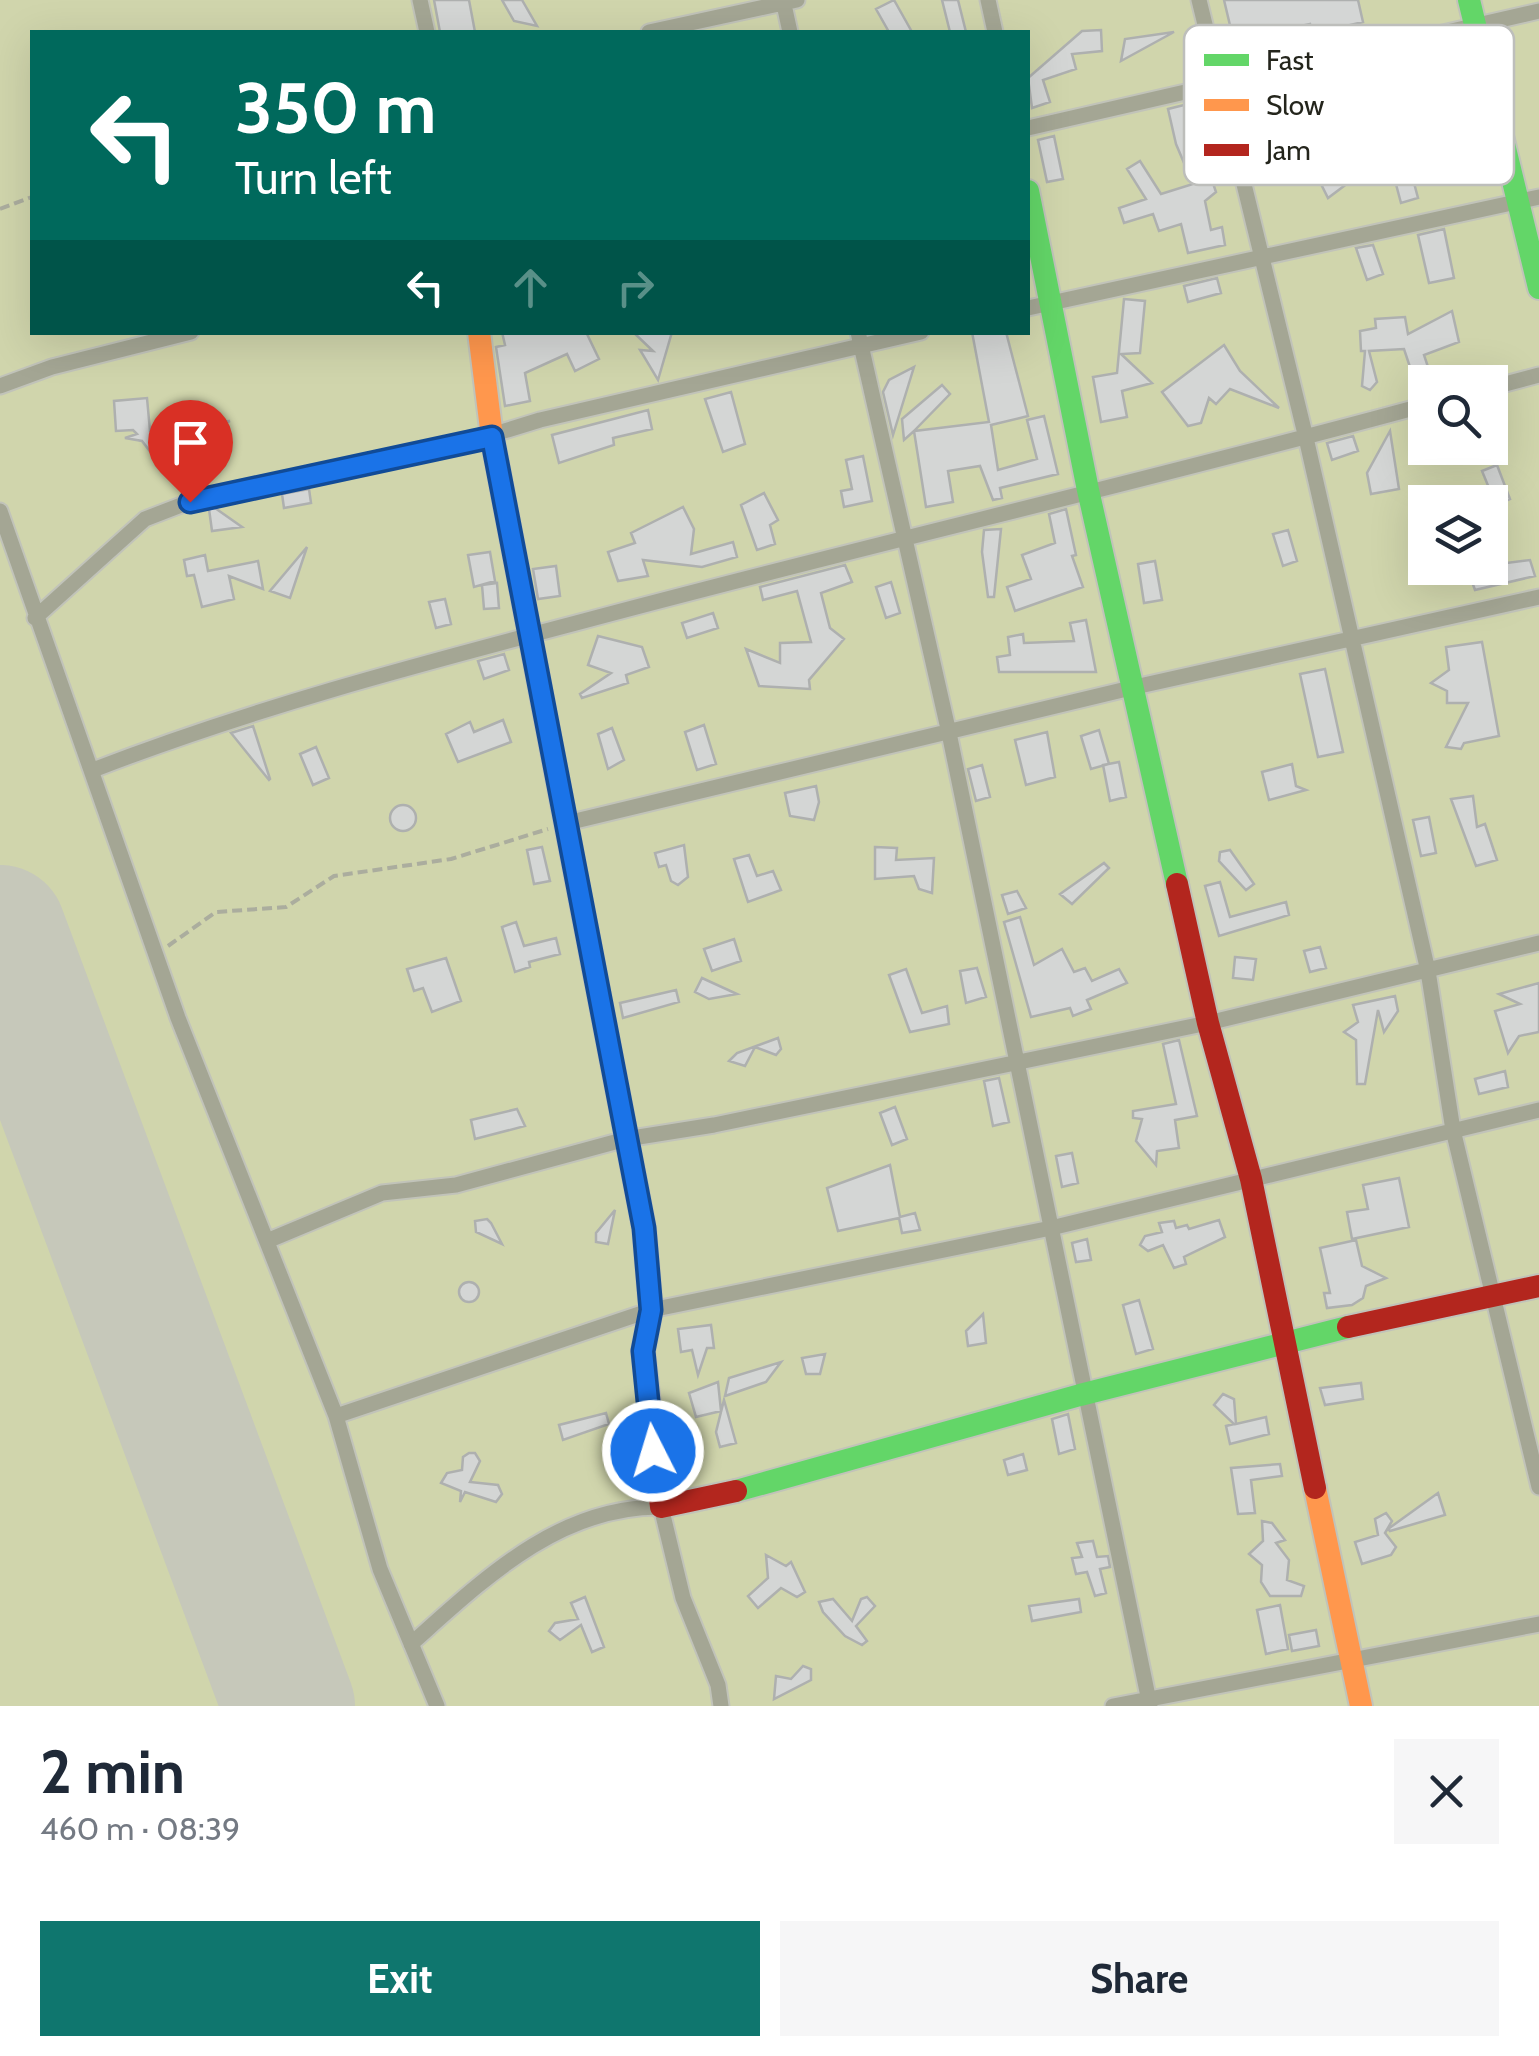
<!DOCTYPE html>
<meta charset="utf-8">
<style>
:root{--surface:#fff;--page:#f6f6f7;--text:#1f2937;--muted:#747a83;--accent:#0f766e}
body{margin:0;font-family:Cabin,sans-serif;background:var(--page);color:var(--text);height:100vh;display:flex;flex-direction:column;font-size:38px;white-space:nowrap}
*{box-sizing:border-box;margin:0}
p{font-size:32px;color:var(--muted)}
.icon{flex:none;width:55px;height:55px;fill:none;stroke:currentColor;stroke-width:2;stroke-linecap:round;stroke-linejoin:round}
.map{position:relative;height:1706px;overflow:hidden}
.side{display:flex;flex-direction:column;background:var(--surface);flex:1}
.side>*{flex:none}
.top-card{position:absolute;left:30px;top:30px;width:1000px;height:305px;border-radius:0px;box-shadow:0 10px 40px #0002;background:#00695c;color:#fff;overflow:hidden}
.tools{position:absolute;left:1408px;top:365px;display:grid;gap:20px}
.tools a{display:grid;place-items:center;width:100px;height:100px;border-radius:0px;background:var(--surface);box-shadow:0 10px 40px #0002;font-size:50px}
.pin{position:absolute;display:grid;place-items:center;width:85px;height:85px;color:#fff;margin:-102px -42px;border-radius:50% 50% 50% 0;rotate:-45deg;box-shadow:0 0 10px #0007}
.pin .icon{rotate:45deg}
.me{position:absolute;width:110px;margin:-55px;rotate:355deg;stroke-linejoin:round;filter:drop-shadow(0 0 8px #0008)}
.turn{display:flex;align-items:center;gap:35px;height:210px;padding:0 40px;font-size:45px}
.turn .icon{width:130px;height:130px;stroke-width:2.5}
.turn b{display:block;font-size:70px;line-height:85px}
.lanes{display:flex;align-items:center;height:95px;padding:0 40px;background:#0003;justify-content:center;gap:50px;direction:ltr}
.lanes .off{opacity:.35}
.round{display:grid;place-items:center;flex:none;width:105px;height:105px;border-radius:0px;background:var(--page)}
.headline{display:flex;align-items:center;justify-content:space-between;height:170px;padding:0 40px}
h1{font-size:60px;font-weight:700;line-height:75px}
.primary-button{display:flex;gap:20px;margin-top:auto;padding:20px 40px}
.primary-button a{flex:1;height:115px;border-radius:0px;background:var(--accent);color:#fff;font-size:40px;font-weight:700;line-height:115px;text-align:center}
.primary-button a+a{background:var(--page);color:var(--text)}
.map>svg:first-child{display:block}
.green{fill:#d0d5ac;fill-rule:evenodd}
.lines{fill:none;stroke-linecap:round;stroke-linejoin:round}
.runway{stroke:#c6c8ba;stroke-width:132}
.building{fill:#d4d6d5;stroke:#aeb0af;stroke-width:2.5}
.street-casing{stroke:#c1c3b9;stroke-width:19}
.fast-casing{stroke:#c1c3b9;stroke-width:26}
.slow-casing{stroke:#c1c3b9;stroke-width:26}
.jam-casing{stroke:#c1c3b9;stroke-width:26}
.path{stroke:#abad9e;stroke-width:4;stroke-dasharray:10 5;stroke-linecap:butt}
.street{stroke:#a4a694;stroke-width:15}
.fast{stroke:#63d668;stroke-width:22}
.slow{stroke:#ff974d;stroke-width:22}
.jam{stroke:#b3261e;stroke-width:22}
.route-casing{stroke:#114b97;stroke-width:25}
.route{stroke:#1a73e8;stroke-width:18}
.key{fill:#fff;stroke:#bdbebb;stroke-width:2.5}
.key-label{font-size:28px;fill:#24251c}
</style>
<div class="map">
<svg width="1539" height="1706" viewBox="0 0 1539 1706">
<rect width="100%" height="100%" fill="#e5e7da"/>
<!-- green -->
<path class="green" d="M0,0H1539V1706H0ZM32,32H1028V332H32ZM1425,382H1490V448H1425ZM1425,502H1490V568H1425Z"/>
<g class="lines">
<!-- runway -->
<path class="runway" d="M0,931L289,1706"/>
</g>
<!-- building -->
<path class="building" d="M434,0H469L475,32H440Z
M502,0H522L537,26L514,21Z
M894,0L912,32H889L876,9Z
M942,0H958L966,32H950Z
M1224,0H1358L1363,22L1312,34L1310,24L1258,35L1262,52L1238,59Z
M1101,30L1102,51L1072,54L1076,69L1043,80L1050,102L1032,108L1028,78L1082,31Z
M1174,32L1121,61L1125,39Z
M1188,104L1201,164L1206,162L1216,192L1205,201L1211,230L1222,227L1225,245L1188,253L1181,224L1159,231L1153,214L1124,223L1119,208L1146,199L1127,169L1140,161L1161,194L1193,184L1176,144L1168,109Z
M1054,136L1063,179L1047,182L1038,140Z
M1410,168L1418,198L1401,203L1393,173Z
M1360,174L1328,198L1319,180L1329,175Z
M1444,229L1454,278L1429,283L1418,235Z
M1373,245L1383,274L1367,280L1356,248Z
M1217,278L1221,293L1188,302L1184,286Z
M1124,299L1145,301L1140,353L1121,354L1152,383L1122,391L1127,417L1101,422L1093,377L1117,373Z
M1452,311L1459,342L1424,355L1432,379L1416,385L1404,349L1369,351L1377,382L1370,390L1362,386L1365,351H1361L1360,331L1376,328L1375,319L1405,317L1408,334Z
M502,332H586L599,359L575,371L567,354L525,373L530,401L505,406L496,347L505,345Z
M633,332H672L658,380L640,350L653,351Z
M972,332H1006L1028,416L991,425L998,470L1037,459L1027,420L1044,416L1058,474L1000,488L1002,498L993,500L980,466L948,471L953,502L926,507L914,431L904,440L902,419L942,385L950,394L914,431L989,422Z
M1224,345L1240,371L1279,408L1230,389L1216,404L1209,398L1201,423L1188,426L1162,392Z
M914,367L893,435L883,392L889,380Z
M731,392L745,444L723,452L705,399Z
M147,398L150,431L176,424L230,421L155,451L151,443L152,454L142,441L125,438L137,434L133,430L116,431L114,401Z
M648,410L652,429L613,438L614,445L559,463L552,435Z
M1390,431L1399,489L1371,494L1367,473Z
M1353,436L1358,451L1332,460L1327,443Z
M863,456L872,501L844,507L841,491L852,489L846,460Z
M1497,465L1510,499L1496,505L1482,471Z
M309,489L311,503L284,508L282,494Z
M764,493L778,520L770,525L775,544L757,550L741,505Z
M683,507L694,529L691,554L733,542L737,557L702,567L643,560L648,576L618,581L608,552L635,543L631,533Z
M215,508L242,527L212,531L209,509Z
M1066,509L1076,555L1072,556L1083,587L1015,611L1007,587L1031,579L1022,555L1055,543L1049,514Z
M1001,529L994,597H988L982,552L984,530Z
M1288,530L1297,561L1283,566L1273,534Z
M307,547L290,598L270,591Z
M490,552L495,581L474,587L468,555Z
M205,555L208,571L258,561L263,589L229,576L234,599L202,607L194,575L187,576L184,560Z
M1530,560L1535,576L1475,590L1467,568Z
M1155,561L1162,600L1144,603L1138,564Z
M845,565L852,582L821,593L830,628L844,639L809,680L810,689L759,686L746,649L780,663V643L811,642L797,591L763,600L760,587Z
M556,566L560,596L538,599L533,569Z
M891,582L900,613L886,618L876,587Z
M497,583L499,608L484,609L482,585Z
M445,599L451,624L436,628L429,602Z
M713,613L718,628L687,638L682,623Z
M1086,620L1096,672H999L997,657L1010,655L1008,637L1023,634L1024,643L1074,641L1070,623Z
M598,636L642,647L649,667L626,675L628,683L582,698L580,694L611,673L588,665Z
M1482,642L1499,736L1464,743L1461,749L1446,747L1468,703H1447V691L1431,683L1449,670L1446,647Z
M504,654L509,670L484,679L478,661Z
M1325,669L1343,752L1318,757L1300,674Z
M503,720L511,742L458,762L446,734L470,722L474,732Z
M704,725L716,764L697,770L685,732Z
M253,726L270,779L269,780L231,733Z
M612,728L624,760L608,769L598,734Z
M1099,730L1109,764L1091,769L1081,736Z
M1047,732L1055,777L1026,785L1015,740Z
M316,747L329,778L313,785L300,754Z
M1119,762L1126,797L1110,801L1103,765Z
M1292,764L1296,786L1306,790L1269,800L1262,772Z
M982,765L990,797L976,801L968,769Z
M816,786L819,802L814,820L790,816L785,793Z
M1473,796L1477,827L1485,824L1497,860L1476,866L1451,799Z
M390 818a13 13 0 1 1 26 0a13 13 0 1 1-26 0Z
M1429,817L1436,853L1421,856L1413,820Z
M684,845L688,877L678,885L671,881L666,865L659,867L655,853Z
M542,847L550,881L534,884L527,850Z
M875,847L897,848L896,860L934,858L932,893L919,889L914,876L875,879Z
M1230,850L1254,884L1246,890L1219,861L1220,852Z
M749,855L757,876L773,871L781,890L748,902L734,859Z
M1104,863L1109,868L1072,904L1060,894Z
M1220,882L1230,917L1286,902L1289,915L1219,936L1205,886Z
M1017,891L1026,908L1008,914L1002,895Z
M1020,917L1034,965L1062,949L1074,972L1085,968L1092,981L1119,969L1127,983L1087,1000L1091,1009L1073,1016L1070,1008L1031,1017L1004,922Z
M516,922L524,946L556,938L560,954L529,962L530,967L515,972L502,927Z
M734,939L741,961L712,971L704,949Z
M1320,947L1326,968L1310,972L1304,951Z
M1235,957L1256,959L1253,980L1233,978Z
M446,958L461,1001L432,1012L423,988L414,991L407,969Z
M977,968L986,997L966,1003L960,971Z
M906,969L922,1013L947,1006L949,1024L910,1032L889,975Z
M702,978L737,994L709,999L695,992Z
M1539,983V1032L1519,1036L1508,1053L1495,1011L1520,1004L1499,994Z
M676,990L679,1002L623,1018L620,1003Z
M1395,996L1398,1011L1384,1032L1378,1010L1365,1084H1357L1356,1040L1344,1032L1358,1022L1353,1005Z
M778,1038L781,1049L776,1055L755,1047L745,1066L729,1061L737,1053Z
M1179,1040L1197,1116L1175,1120L1179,1148L1157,1151L1156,1165L1136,1141L1142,1119L1133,1118V1111L1176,1104L1163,1044Z
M1505,1071L1508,1087L1479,1094L1475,1079Z
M999,1078L1009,1122L993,1126L984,1081Z
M895,1107L907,1139L892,1145L880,1113Z
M517,1109L525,1126L475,1139L471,1120Z
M1072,1153L1078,1183L1062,1187L1056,1156Z
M890,1165L900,1217L915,1213L920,1230L902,1233L899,1218L838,1231L827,1188Z
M1399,1178L1409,1227L1352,1239L1347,1212L1368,1209L1363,1185Z
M615,1210L608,1244L596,1242V1233Z
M487,1219L491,1223L502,1244L476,1232L475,1221Z
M1219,1220L1225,1237L1184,1257L1186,1264L1174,1268L1163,1245L1148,1251L1140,1245L1145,1236L1162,1232L1159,1223L1174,1221L1176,1228L1187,1225L1189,1229Z
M1087,1239L1091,1260L1076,1262L1072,1243Z
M1356,1240L1362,1266L1386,1278L1366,1286L1363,1298L1352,1305L1327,1308L1324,1293H1330L1320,1248Z
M459 1292a10 10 0 1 1 20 0a10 10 0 1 1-20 0Z
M1139,1300L1153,1349L1136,1354L1123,1305Z
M983,1314L986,1343L968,1346L966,1331Z
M711,1325L714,1348H707L698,1375L692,1350L681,1352L678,1329Z
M825,1354L820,1374H806L802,1358Z
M781,1362L766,1382L725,1396L729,1378Z
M718,1382L721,1411L696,1417L689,1393Z
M1361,1383L1363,1399L1325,1405L1320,1388Z
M1223,1394L1234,1399L1236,1424L1266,1417L1269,1434L1230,1444L1226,1426L1234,1424L1214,1405Z
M724,1400L736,1443L720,1447L716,1432Z
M606,1413L609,1424L563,1440L559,1425Z
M1068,1414L1075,1449L1059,1454L1052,1419Z
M469,1453H475L480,1461L470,1482L498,1485L502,1494L496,1502L465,1492L460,1502L461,1491L441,1483L447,1473L462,1470L463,1457Z
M1023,1454L1027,1470L1008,1475L1004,1460Z
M1280,1464L1282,1476L1251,1480L1255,1513L1238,1514L1231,1468Z
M1438,1493L1445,1515L1390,1531L1388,1529Z
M1386,1513L1392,1521L1385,1533L1396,1547L1391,1555L1362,1564L1355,1542L1378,1535L1375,1519Z
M1262,1521L1272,1523L1285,1540L1276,1543L1289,1560L1287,1580L1304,1586L1301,1596H1270L1261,1582L1262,1565L1249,1554L1263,1541Z
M1093,1541L1097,1557L1108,1556L1110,1567L1100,1569L1106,1593L1095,1596L1087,1572L1076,1574L1072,1558L1082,1557L1077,1543Z
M766,1555L786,1566L791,1562L805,1592L797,1597L781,1588L758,1608L748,1596L768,1578Z
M585,1597L604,1647L592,1652L581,1625L560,1640L549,1631L555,1623L578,1619L571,1603Z
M867,1597L875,1606L856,1626L867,1641L862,1645L845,1636L823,1612L819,1602L833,1599L852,1621L861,1599Z
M1079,1599L1081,1612L1032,1621L1029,1606Z
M1280,1605L1288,1649L1266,1654L1257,1610Z
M1316,1630L1319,1646L1292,1651L1289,1635Z
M803,1666L811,1669V1680L774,1699L776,1676L791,1679Z"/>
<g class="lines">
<defs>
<path id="street" d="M420,0L427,32
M783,0L790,32
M988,0L995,32
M1199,0L1306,438L1428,971L1453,1130L1539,1487
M649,32L797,0
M1028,128L1539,11
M1028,308L1539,197
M858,332L949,733L1150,1706
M0,386L52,367L191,332
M1490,388L1539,375
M0,511L178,1018L336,1416L380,1569L437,1706
M35,618L145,519L189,502L449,448L540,420L921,332
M93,770C250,709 413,666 576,623C858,547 1143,482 1425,405
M567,823L1135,687L1539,597
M267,1241L382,1193L456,1185L626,1139L714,1125L1208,1023L1539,943
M336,1416L651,1310L1051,1228L1539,1110
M411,1644C483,1580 558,1506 661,1507L683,1598L718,1685L721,1706
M1113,1706L1539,1624"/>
<path id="fast" d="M1469,0L1539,288
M1028,191L1088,490L1177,884
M736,1491L1080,1395L1348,1327"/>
<path id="slow" d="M479,332L492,437L563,808
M1315,1488L1361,1706"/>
<path id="jam" d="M563,808L644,1228L651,1310L643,1351L661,1507L736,1491
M1177,884L1208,1023L1251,1179L1315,1488
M1348,1327L1539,1286"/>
</defs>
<!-- street casing -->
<use href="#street" class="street-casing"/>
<!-- fast casing -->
<use href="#fast" class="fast-casing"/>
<!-- slow casing -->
<use href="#slow" class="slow-casing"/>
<!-- jam casing -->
<use href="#jam" class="jam-casing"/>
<!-- path -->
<path class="path" d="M0,209L32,197
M168,946L216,912L286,907L334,876L451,859L548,829"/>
<!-- street -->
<use href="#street" class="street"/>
<!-- fast -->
<use href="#fast" class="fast"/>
<!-- slow -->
<use href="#slow" class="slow"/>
<!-- jam -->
<use href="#jam" class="jam"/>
</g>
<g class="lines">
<defs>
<path id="route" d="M190,502L492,437L644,1228L651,1310L643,1351L653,1451"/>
</defs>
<!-- route casing -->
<use href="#route" class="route-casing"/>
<!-- route -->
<use href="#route" class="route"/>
</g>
<!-- legend -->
<rect x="1184" y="25" width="330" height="160" rx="15" class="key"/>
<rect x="1204" y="54" width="45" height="12" fill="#63d668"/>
<rect x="1204" y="99" width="45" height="12" fill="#ff974d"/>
<rect x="1204" y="144" width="45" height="12" fill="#b3261e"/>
<g class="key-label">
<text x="1266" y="70">Fast</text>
<text x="1266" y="115">Slow</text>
<text x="1266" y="160">Jam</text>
</g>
</svg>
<div class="tools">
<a><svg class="icon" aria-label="search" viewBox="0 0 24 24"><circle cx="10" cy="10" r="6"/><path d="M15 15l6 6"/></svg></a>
<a><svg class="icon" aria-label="layers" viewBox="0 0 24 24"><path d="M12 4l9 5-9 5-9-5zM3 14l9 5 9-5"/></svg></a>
</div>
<div class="pin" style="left:190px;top:502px;background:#d93025"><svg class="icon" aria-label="arrive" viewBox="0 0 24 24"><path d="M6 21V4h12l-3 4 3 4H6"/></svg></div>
<svg class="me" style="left:653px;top:1451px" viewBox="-20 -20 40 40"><circle r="17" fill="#1a73e8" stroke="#fff" stroke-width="3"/><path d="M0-11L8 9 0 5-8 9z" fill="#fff"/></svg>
<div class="top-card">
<div class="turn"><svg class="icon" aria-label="left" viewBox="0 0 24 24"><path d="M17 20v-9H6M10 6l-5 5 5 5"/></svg><div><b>350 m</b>Turn left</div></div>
<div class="lanes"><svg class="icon" aria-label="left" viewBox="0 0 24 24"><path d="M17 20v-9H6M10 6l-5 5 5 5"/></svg><svg class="icon off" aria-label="ahead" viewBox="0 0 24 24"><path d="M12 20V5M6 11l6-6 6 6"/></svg><svg class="icon off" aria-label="right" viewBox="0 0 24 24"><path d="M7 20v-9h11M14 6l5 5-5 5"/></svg></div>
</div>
</div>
<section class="side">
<div class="headline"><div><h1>2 min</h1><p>460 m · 08:39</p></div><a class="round"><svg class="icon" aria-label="close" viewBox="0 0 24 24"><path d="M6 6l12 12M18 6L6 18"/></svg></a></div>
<div class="primary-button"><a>Exit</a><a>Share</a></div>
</section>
